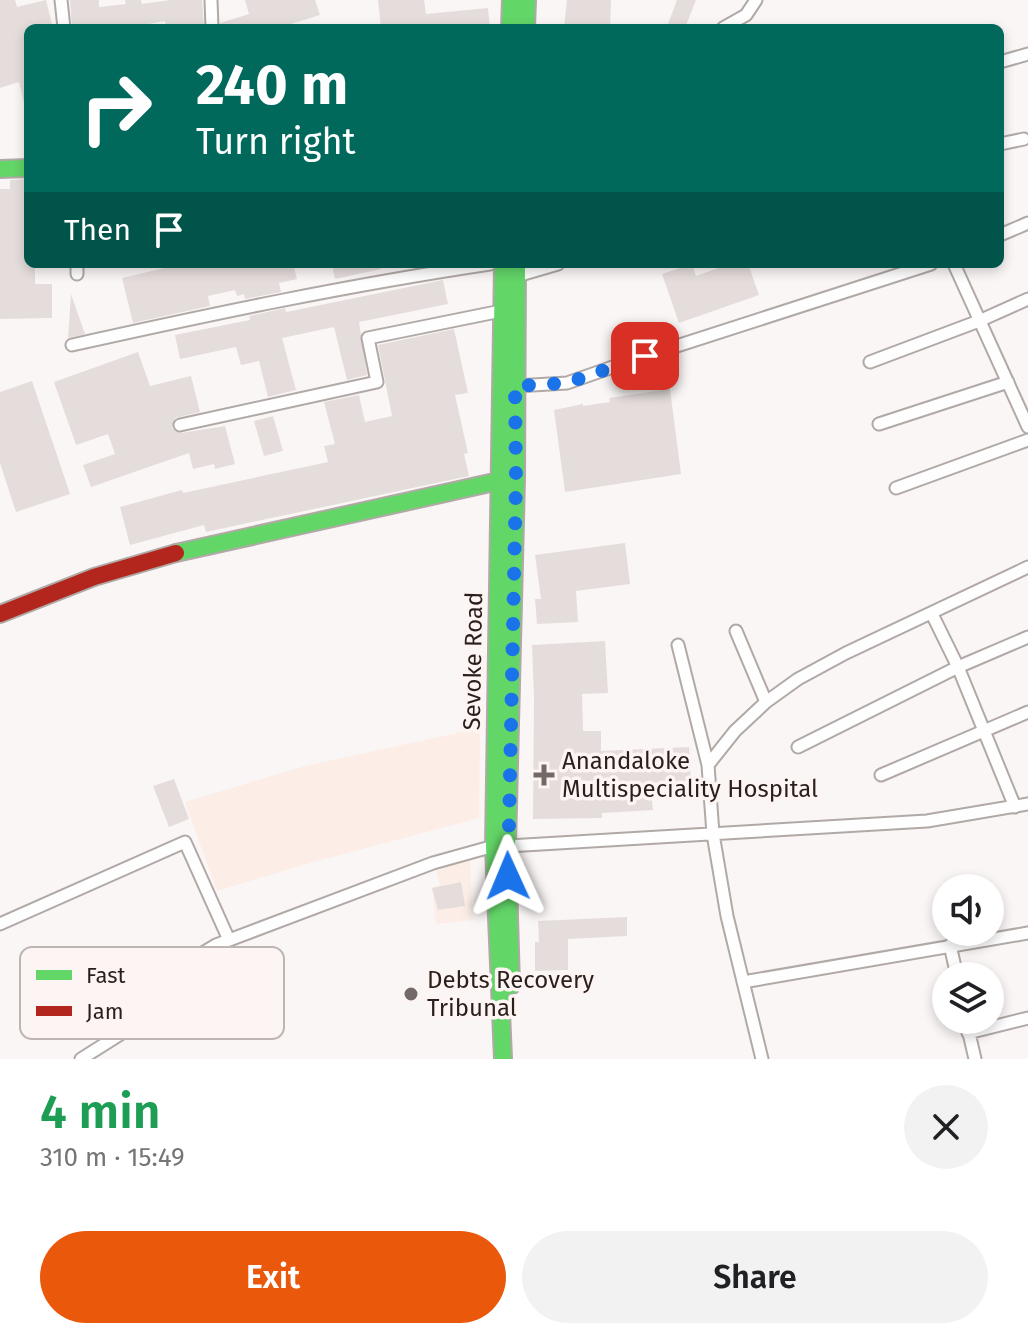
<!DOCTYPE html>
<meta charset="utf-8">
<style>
:root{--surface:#fff;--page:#f2f2f2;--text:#202124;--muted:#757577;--accent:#ea580c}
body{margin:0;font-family:"Fira Sans",sans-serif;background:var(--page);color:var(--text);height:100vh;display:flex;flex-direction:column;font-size:30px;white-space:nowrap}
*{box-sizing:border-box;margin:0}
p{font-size:26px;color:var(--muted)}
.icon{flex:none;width:44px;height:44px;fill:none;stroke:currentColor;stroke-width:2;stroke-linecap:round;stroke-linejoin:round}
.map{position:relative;height:1059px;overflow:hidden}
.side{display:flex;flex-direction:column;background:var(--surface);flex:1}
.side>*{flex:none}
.guide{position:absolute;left:24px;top:24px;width:980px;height:244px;border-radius:12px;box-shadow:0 4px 12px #0003;background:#00695c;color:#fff;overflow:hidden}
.fabs{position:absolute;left:932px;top:874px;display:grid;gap:16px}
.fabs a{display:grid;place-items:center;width:72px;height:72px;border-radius:50%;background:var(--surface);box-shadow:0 4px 12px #0003;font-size:40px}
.pin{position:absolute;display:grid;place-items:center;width:68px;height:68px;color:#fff;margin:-34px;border-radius:16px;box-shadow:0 4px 12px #0006}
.me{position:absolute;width:88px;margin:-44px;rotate:359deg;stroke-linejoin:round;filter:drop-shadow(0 0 6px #0008)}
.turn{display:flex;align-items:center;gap:28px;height:168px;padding:0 40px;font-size:36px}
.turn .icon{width:104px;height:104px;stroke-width:2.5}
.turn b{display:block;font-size:56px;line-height:68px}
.then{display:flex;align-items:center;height:76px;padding:0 40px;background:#0003;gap:16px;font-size:30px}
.round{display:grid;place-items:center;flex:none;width:84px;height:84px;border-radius:42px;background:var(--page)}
.overview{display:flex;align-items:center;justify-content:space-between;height:136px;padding:0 40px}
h1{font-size:48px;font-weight:600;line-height:60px;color:#1e9e55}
.primary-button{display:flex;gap:16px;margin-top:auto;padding:16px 40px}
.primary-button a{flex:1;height:92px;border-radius:48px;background:var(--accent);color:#fff;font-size:32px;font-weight:600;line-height:92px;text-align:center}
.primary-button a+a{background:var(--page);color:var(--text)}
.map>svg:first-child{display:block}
.built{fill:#fcede7}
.building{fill:#e5dddc}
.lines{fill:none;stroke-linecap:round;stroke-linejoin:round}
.street-casing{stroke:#b0a9a6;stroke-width:15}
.fast-casing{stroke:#b0a9a6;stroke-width:20}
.jam-casing{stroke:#b0a9a6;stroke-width:20}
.street{stroke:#fefefe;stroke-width:11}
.fast{stroke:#63d668;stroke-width:16}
.jam{stroke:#b3261e;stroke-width:16}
.route{stroke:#1a73e8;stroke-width:14;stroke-dasharray:0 25.2}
.poi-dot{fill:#736a67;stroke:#fcf5f3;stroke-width:3}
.labels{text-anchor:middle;stroke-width:7;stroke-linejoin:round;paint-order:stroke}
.street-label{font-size:24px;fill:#2a1f1a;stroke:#fcf5f3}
.poi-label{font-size:24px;fill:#2a1f1a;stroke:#fcf5f3;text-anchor:start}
.key{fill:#fcf5f3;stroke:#bdb5b2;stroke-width:2}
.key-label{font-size:22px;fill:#2a1f1a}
</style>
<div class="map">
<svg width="1028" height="1059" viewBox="0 0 1028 1059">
<rect width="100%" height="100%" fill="#faf6f5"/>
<!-- built -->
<path class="built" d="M480,728L479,818L310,863L217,891L185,802L305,766Z
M470,859L473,920L436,924L432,888L440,885L436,871Z"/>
<!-- building -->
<path class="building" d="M0,0H15L17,7L46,0L53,28H28V103H24L19,82L0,88Z
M70,0H99V7L126,4L125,0H141L142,4L170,0H202L204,28H166L165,21L127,28H72Z
M245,0H315L320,15L278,28H220V23L249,14Z
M378,0H424L426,14L488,8L490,28H381Z
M567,0H611L610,28H564Z
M677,0H696L685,28L668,24Z
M28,179L25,234H28V264H35V284H52V318L0,319V189H10V180Z
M182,264H293L297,279L279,283L281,292L245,299L244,294L237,296L235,290L208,296L210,306L133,323L122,278Z
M332,264H381V269L335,279Z
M692,264L696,276L730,264H748L759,295L679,323L662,274Z
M443,280L448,304L359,322L367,375L347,380L334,327L282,338L296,390L268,397L259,361L241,365L236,347L180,359L175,335L250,320L249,316L285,308L286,312Z
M71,294L85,334L68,338Z
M454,329L468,393L455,395L468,453L464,454L469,476L206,532L204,525L130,545L120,507L182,490L183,493L328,462L324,446L335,444L324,402L359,395L365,422L392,416L378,345Z
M138,352L150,386L191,376L200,412L175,418L172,428L181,433L225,426L235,464L215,469L214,464L193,469L189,453L91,487L83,465L115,454L108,434L76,445L54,382Z
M32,381L70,494L16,512L0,463V392Z
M670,389L681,474L565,492L554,410L583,404V406L610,402L609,398Z
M273,416L283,451L264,456L254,421Z
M625,543L630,584L576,591L578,622L537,624L535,599H541L535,555Z
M605,641L608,693L582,694L583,731H601V751L689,747L691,781L650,783L653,810L602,813V818L533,819L534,698L532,645Z
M174,779L189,819L169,827L153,786Z
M461,882L465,906L438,910L432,888Z
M627,917V936L568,939V970L535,971V942H539L538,921Z"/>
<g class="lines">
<defs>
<path id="street" d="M61,0L64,28
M211,0L212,28
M723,28L746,15L756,0
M1000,62L1028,54
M1000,144L1024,139
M1000,235L1028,223
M954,264L1028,427
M77,274V264
M517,276L558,264
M72,345C211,314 349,285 490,264
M870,362L979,321L1028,299
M515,386L567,383L624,363L931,264
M879,424L1008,382
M180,425L377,382L368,338L501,311
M896,488L1028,440
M932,614L958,667L1015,807
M736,631L766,702
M678,645L708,765L713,834L727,916L762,1059
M798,747L958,667L1028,637
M708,765L735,731L766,702L798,679L846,653L1028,567
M881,775L1028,712
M507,846L927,821L1028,804
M0,924L185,842L229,940
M950,945L957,976
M743,982L1028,933
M966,1020L975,1059
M968,1033L1028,1018
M81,1059L146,1018L170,979L191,960L216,945L433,863L494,846"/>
<path id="fast" d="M510,28L511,0
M526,28L527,0
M0,169L28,168
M503,264L494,846L503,1059
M176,553L508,479
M511,986L507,846L516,479L517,264"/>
<path id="jam" d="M0,614L94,577L176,553"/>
</defs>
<!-- street casing -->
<use href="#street" class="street-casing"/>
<!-- fast casing -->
<use href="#fast" class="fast-casing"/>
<!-- jam casing -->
<use href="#jam" class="jam-casing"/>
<!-- street -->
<use href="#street" class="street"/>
<!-- fast -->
<use href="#fast" class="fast"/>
<!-- jam -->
<use href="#jam" class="jam"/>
</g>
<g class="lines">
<!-- route -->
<path class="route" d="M508,876L516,479L515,386L567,383L645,356"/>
</g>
<!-- markers -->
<g class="poi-dot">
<path d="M540 763h8v8h8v8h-8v8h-8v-8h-8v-8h8z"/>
<circle cx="411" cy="994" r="8"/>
</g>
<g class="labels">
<!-- street labels -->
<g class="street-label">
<text transform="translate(473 661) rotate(-89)" y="8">Sevoke Road</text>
</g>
<!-- poi labels -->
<g class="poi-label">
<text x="562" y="769">Anandaloke<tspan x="562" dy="28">Multispeciality Hospital</tspan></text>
<text x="427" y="988">Debts Recovery<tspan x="427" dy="28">Tribunal</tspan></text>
</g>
</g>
<!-- legend -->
<rect x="20" y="947" width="264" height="92" rx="12" class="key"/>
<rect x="36" y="970" width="36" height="10" fill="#63d668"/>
<rect x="36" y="1006" width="36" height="10" fill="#b3261e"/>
<g class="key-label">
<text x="86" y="983">Fast</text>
<text x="86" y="1019">Jam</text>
</g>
</svg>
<div class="fabs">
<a><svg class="icon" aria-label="sound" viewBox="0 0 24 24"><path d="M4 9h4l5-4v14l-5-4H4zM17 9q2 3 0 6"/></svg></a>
<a><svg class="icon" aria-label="layers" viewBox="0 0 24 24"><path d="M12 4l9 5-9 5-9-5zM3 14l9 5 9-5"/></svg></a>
</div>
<div class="pin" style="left:645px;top:356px;background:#d93025"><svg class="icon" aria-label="arrive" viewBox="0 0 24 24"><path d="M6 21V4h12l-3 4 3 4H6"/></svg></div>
<svg class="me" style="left:508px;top:876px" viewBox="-20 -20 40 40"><path d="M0-17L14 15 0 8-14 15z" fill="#1a73e8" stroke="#fff" stroke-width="4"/></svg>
<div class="guide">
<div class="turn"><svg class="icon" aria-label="right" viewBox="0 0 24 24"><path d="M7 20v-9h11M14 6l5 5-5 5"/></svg><div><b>240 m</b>Turn right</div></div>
<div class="then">Then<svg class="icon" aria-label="arrive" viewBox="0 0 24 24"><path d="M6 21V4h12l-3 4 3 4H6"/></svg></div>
</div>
</div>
<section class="side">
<div class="overview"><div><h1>4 min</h1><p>310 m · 15:49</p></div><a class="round"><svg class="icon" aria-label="close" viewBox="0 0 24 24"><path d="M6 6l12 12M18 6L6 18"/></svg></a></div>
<div class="primary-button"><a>Exit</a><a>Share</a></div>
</section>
